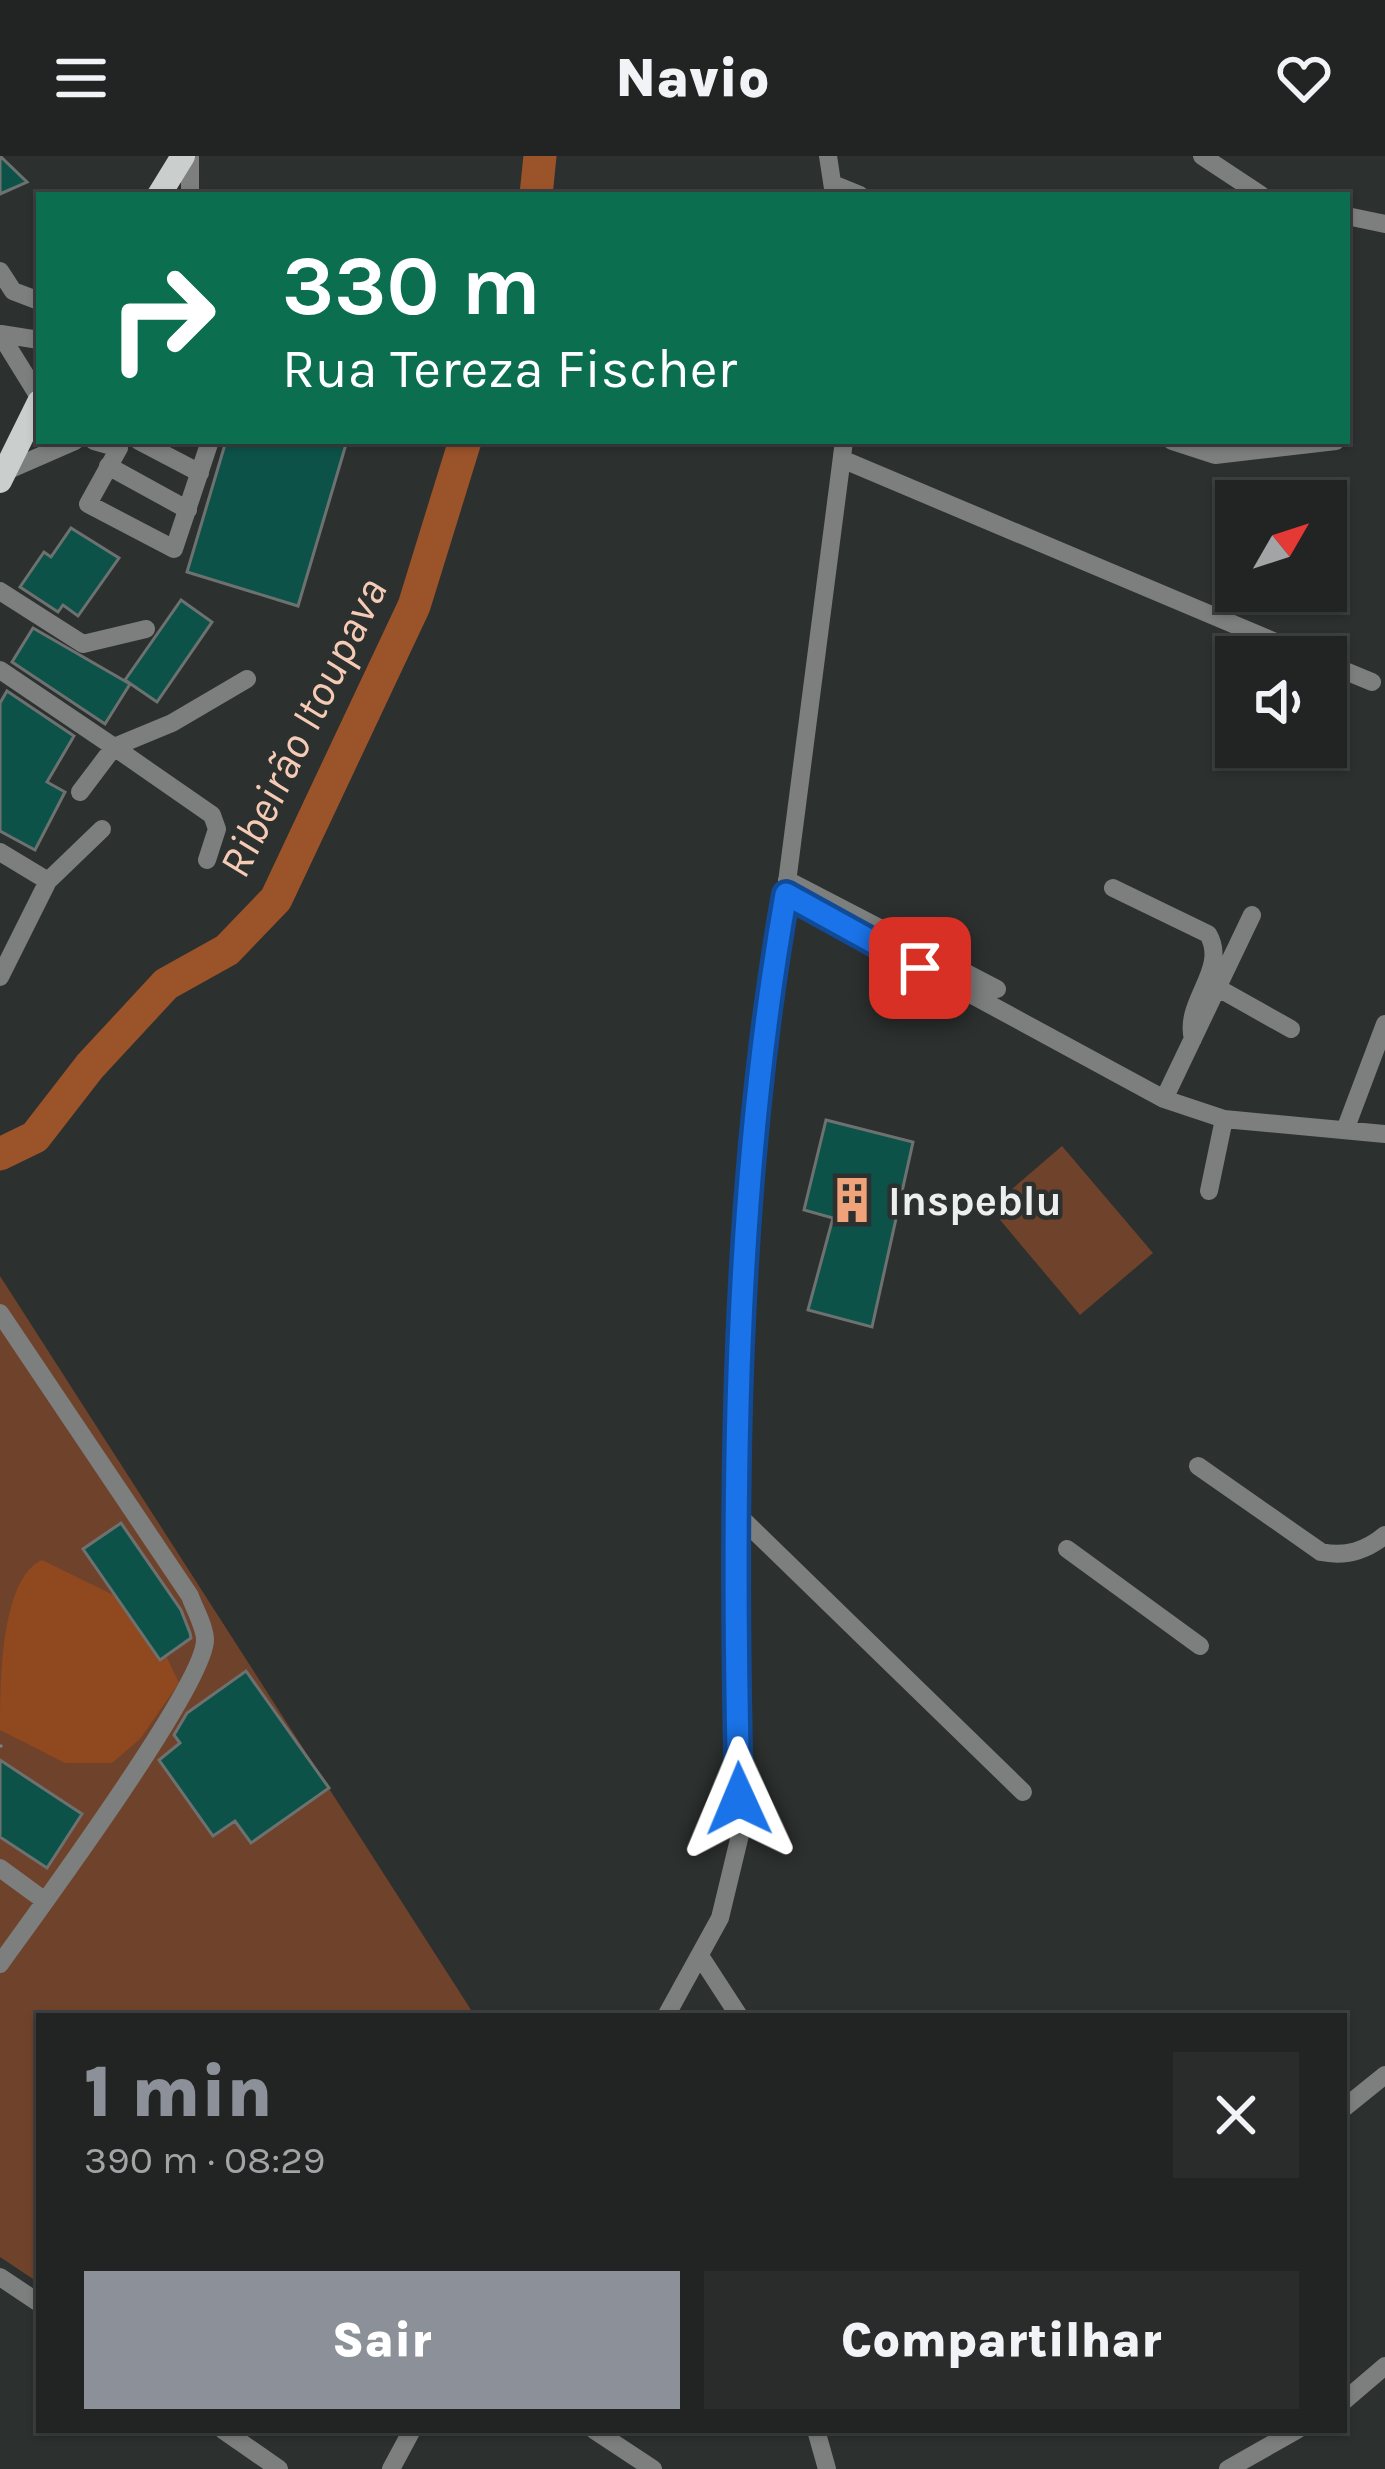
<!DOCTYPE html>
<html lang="pt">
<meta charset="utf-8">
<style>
:root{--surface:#212423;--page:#292c2b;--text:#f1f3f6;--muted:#a2a4a6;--line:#3e4141;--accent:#8c9099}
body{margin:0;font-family:Karla,sans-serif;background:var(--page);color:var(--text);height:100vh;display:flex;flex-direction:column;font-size:45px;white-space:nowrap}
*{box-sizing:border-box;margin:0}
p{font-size:39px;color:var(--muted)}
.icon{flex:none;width:66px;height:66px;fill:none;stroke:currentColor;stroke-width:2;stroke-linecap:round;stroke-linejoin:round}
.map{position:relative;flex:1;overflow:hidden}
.details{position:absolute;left:36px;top:1857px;width:1311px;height:420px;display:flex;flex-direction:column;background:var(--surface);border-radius:0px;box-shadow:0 3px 9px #0004,0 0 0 3px var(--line)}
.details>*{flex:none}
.top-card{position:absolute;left:36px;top:36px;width:1314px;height:252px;border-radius:0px;box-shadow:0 3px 9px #0004,0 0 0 3px var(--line);background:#0b6e4f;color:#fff;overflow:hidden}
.needle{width:78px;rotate:51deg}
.tools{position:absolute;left:1215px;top:324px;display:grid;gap:24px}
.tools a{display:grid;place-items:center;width:132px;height:132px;border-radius:0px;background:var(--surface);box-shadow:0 3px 9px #0004,0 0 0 3px var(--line);font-size:60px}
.pin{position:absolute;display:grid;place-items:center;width:102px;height:102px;color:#fff;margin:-51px;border-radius:24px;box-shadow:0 6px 18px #0006}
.me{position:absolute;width:132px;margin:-66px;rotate:359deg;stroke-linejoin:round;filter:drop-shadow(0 0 9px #0008)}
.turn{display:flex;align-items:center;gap:42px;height:252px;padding:0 48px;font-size:54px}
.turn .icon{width:156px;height:156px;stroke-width:2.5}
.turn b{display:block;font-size:84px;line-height:102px}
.round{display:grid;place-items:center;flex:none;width:126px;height:126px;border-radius:0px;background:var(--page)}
.summary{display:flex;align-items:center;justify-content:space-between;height:204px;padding:0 48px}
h1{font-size:72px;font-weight:800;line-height:90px;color:var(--accent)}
.cta{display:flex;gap:24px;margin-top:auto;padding:24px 48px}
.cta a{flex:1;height:138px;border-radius:0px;background:var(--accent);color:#fff;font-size:48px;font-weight:800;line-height:138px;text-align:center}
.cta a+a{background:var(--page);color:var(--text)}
header{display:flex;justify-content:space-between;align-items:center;height:156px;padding:0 48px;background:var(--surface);font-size:54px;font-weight:800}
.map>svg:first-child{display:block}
.green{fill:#6f422b}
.forest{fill:#90481e}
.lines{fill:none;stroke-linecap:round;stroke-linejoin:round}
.river{stroke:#9b532a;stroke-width:33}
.building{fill:#0d5249;stroke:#6d7271;stroke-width:3}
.path{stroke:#7e8180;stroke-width:3;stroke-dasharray:9 6;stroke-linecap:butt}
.minor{stroke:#7c7f7e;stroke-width:18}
.major{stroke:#cacfce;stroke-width:24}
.route-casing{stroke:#114b97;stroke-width:30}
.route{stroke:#1a73e8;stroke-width:21}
.labels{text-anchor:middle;stroke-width:9;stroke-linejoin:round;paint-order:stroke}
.poi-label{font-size:42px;font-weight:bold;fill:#ecefee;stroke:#2c302f;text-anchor:start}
.water-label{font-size:45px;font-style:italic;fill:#f6cbb6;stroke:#2c302f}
</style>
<header><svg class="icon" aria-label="menu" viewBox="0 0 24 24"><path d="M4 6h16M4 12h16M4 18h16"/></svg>Navio<svg class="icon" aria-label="heart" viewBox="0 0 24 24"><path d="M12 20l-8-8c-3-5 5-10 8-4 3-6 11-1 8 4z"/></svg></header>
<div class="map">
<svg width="1385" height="2313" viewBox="0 0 1385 2313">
<rect width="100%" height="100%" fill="#2c302f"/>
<!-- green -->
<path class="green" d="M1062,990L1153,1097L1080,1159L990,1052Z
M0,1120L475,1860H39V2127L0,2101Z"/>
<!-- forest -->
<path class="forest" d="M42,1404L144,1454L179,1527L140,1583L112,1607H65L0,1574C0,1527 0,1423 42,1404Z"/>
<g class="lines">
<!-- river -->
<path class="river" d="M536,39L540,0
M0,998L35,981L90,910L166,828L227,794L276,743L414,450L465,285"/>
</g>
<!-- building -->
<path class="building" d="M0,0L27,26L0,38Z
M226,285H347L298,450L187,416Z
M71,372L119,402L78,460L63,449L58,456L20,431L44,396L51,401Z
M181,444L212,466L157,546L125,524Z
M33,472L130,528L105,568L12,506Z
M7,535L74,580L47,626L65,636L35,694L0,675V547Z
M826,964L913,986L872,1171L808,1154L833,1062L804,1054Z
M121,1367L181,1454L190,1477L191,1482L160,1504L83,1393Z
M246,1515L329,1632L251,1687L235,1665L213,1680L159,1604L180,1587L174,1579L187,1557Z
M0,1604L82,1658L47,1712L0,1681Z"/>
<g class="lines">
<!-- path -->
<path class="path" d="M0,1591L2,1589"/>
<!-- minor -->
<path class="minor" d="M190,0V39
M828,0L834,39
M1202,0L1261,39
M833,28L860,39
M1347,60L1385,68
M0,115L13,135L39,145
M0,178L39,241
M1,178L39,184
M94,285L119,292L88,348L174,393L210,285
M139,285L200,317
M1172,285L1215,299L1336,285
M844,304L1311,501
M108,310L188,354
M4,316L75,285
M0,435L83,488L146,473
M1326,507L1372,526
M0,514L114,591L172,567L247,523
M80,636L114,591L212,659L217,673L207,704
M0,696L48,725L0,821
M787,724L997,833
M48,725L102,673
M1113,732L1208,778C1229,813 1183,846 1193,883
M786,738L1164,943L1224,963L1385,978
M1218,832L1291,873
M1164,943L1252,759
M1345,974L1385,868
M1209,1035L1224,963
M0,1157L190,1440C194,1452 205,1471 205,1484C205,1529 35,1759 0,1808
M1198,1310L1321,1396C1346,1401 1366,1395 1385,1379
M737,1358L1023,1636
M1067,1393L1200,1490
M0,1712L45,1745
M702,1803L739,1860
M666,1860L720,1762L740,1679L735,1443L739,1272L759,943L844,285
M1344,1952L1385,1919
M0,2121L39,2147
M1344,2245L1385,2210
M223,2274L279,2313
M594,2274L653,2313
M816,2274L827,2313
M391,2313L412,2274
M1228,2313L1297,2274"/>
<!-- major -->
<path class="major" d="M159,39L183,0
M0,325L39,246"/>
</g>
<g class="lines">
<defs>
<path id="route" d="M739,1643C732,1343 733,1035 786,738L920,812"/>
</defs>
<!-- route casing -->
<use href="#route" class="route-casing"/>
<!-- route -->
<use href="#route" class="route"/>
</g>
<!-- icons -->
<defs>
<symbol id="building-bare" viewBox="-9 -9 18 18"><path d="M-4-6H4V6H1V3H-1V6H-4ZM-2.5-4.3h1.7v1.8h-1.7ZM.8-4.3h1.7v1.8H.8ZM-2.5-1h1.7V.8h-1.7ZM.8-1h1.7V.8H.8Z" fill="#f0a27a" stroke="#2c302f" stroke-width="2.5" paint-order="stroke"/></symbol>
</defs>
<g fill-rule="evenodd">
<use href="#building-bare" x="819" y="1011" width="66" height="66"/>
</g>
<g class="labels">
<!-- poi labels -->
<g class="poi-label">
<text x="888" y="1059">Inspeblu</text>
</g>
<!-- water labels -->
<g class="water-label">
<text transform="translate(302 571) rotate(-64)" y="16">Ribeirão Itoupava</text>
</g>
</g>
</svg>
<div class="tools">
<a><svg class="needle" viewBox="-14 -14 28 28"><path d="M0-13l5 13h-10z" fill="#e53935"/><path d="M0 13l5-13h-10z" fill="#a2a4a6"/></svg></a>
<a><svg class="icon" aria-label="sound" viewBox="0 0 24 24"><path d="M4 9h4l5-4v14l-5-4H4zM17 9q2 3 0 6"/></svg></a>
</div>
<div class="pin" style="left:920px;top:812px;background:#d93025"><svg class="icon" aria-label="arrive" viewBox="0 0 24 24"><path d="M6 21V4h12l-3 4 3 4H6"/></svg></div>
<svg class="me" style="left:739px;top:1643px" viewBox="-20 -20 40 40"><path d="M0-17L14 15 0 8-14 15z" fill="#1a73e8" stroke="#fff" stroke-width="4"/></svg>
<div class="top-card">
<div class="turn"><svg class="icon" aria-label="right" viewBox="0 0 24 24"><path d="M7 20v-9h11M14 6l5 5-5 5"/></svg><div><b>330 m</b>Rua Tereza Fischer</div></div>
</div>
<section class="details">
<div class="summary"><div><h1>1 min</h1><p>390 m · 08:29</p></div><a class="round"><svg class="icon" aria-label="close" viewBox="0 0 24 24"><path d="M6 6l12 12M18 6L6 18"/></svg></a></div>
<div class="cta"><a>Sair</a><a>Compartilhar</a></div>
</section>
</div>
